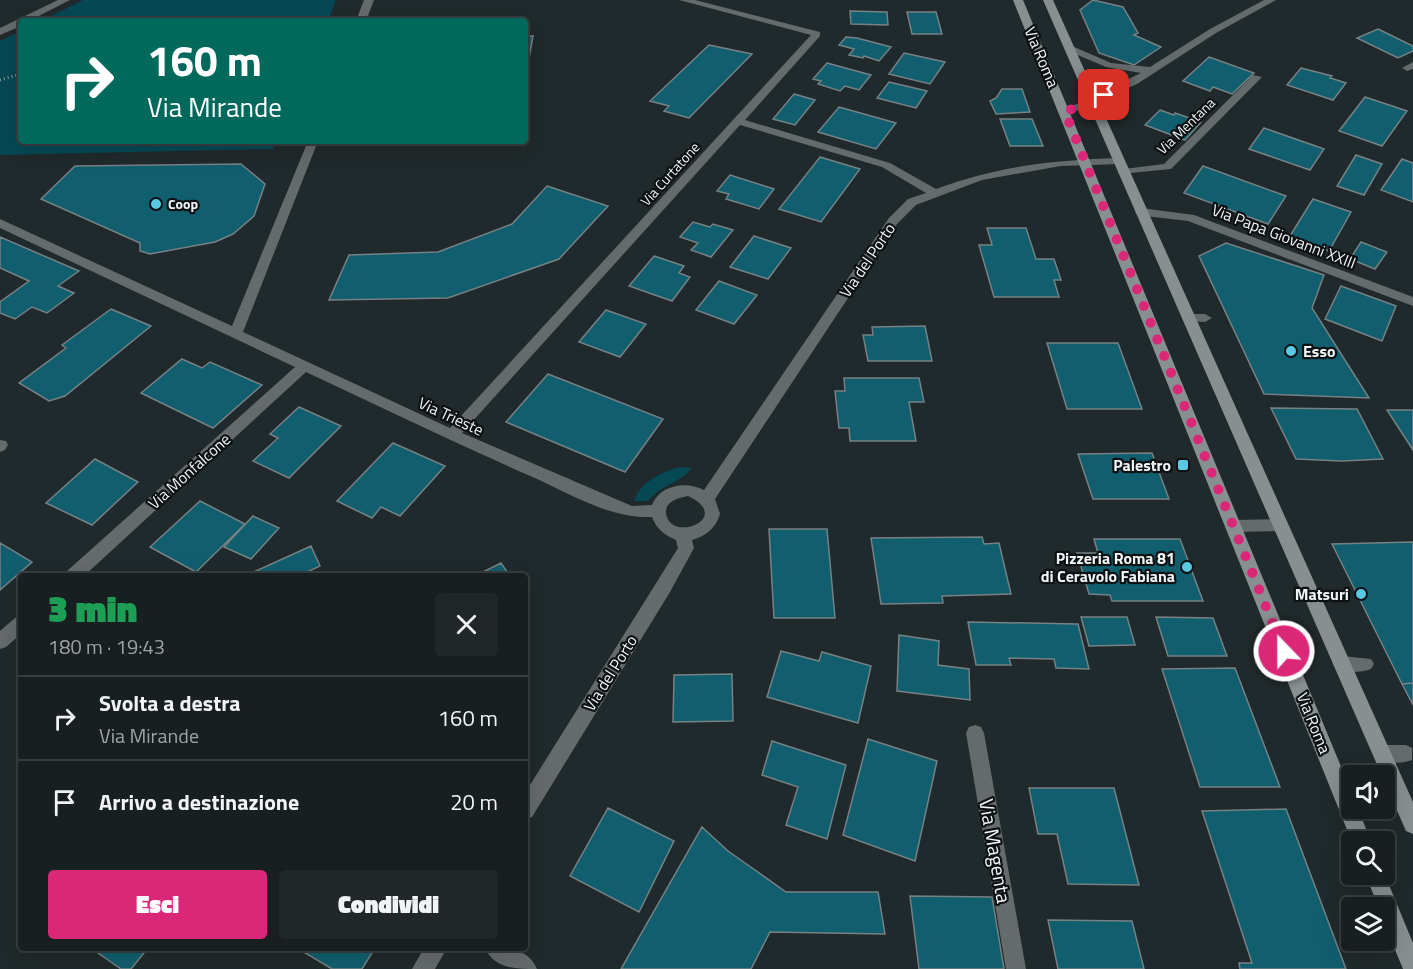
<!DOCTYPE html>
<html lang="it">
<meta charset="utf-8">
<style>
:root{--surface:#181f20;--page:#212729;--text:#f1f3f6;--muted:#9fa2a5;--line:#363d3e;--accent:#db2777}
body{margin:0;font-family:"Titillium Web",sans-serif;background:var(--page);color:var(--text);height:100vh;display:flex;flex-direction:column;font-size:22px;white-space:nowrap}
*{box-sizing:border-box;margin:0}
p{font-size:20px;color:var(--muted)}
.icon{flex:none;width:33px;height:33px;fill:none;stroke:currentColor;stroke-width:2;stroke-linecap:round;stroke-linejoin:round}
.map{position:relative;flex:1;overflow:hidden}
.details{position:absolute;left:18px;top:573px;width:510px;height:378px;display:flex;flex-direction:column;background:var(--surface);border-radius:6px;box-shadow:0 6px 24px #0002,0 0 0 2px var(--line)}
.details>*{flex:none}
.guide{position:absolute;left:18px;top:18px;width:510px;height:126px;border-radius:6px;box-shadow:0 6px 24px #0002,0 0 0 2px var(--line);background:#00695c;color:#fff;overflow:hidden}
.buttons{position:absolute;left:1341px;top:765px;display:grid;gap:12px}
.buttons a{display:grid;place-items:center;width:54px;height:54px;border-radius:6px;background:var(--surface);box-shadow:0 6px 24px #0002,0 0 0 2px var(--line);font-size:30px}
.pin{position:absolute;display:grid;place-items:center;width:51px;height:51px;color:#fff;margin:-26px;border-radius:12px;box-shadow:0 3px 9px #0006}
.me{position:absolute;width:66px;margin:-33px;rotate:338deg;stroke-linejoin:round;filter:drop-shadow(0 0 4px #0008)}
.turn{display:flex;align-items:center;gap:21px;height:126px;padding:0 30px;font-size:27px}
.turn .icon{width:78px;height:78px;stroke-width:2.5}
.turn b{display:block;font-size:42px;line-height:51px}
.round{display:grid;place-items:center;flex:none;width:63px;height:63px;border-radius:6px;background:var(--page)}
.headline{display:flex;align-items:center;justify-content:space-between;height:102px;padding:0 30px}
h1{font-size:36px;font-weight:800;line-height:45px;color:#1e9e55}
.cta{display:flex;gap:12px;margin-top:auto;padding:12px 30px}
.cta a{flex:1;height:69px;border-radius:6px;background:var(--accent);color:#fff;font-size:24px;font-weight:800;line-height:69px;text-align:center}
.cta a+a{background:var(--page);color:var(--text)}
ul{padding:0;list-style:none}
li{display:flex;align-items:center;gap:18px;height:84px;padding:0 30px;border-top:2px solid var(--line)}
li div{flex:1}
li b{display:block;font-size:22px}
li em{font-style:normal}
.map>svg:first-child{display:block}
.green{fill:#064854}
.building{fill:#115e6e;stroke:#768184;stroke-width:1.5}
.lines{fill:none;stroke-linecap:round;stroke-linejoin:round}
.path{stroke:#8c9395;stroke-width:3;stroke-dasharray:1 3;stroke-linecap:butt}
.lane{fill:#656a6b;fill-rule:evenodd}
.street{fill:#656a6b;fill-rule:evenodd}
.secondary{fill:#888f91;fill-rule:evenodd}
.route{stroke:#db2777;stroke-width:10;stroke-dasharray:0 18}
.poi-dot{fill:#57c9e2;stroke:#0d1112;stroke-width:2}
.labels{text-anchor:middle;stroke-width:4.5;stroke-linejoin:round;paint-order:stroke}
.far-street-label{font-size:14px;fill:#f0f6f8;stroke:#0d1112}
.far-poi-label{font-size:14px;font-weight:bold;fill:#f0f6f8;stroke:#0d1112;text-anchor:start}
.street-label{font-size:16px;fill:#f0f6f8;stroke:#0d1112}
.poi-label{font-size:16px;font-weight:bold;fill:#f0f6f8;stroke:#0d1112;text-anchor:end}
.near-street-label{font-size:20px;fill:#f0f6f8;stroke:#0d1112}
</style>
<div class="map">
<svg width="1413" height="969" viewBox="0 0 1413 969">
<rect width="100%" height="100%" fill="#20292b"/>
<!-- green -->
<path class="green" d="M83,0H336L328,21H41Z
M21,31V141H276L273,149L0,155V41Z
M681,467L692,468C679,484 662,484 648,501H634C641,481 663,471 681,467Z"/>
<!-- building -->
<path class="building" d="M1093,0L1123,7L1138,33L1134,35L1161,47L1134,65L1099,53L1080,10Z
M850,11L887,12L888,25L851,24Z
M907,12H936L942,34H912Z
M1378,29L1413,46V51L1398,58L1357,38Z
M525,36H533L529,58H525Z
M846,37L857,38L891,47L879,61L864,56L863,58L849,55L854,49L839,45Z
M709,45L752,54L689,118L664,111L669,106L650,101Z
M904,53L945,62L930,84L889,74Z
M1209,57L1254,73L1232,94L1213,87L1210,91L1183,81Z
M827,63L871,75L859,90L845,86L840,91L818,84L821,81L813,79Z
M1301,68L1332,76L1330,78L1346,83L1333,100L1287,85Z
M889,82L927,91L916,108L877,98Z
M1002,89H1022L1030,112L996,114L990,101L996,98Z
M794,94L815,100L795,125L773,119Z
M1365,97L1407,111L1382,146L1339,131Z
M839,107L896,123L876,149L818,132Z
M1160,110L1174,115L1175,113L1201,122L1185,140L1145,125Z
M1000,119H1032L1043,146H1010Z
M1264,128L1324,149L1310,170L1249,149Z
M1356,155L1382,164L1364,195L1337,186Z
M820,157L860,169L821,222L779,209Z
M1402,159L1413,163V202L1381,190Z
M241,164L265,184L254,216L233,234L215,242L150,254L140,251V243L41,199L75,166Z
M1203,166L1286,196L1268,224L1184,193Z
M730,175L774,189L759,209L726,199L729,194L717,191Z
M547,186L608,206L559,259L448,298L329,300L349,255L438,252L512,224Z
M1313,199L1351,212L1329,251L1290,236Z
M693,222L710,227L713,224L733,230L711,257L691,250L698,243L680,237Z
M987,228H1026L1036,259H1054L1061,280H1054L1059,297H994L979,245H992Z
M754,236L791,248L768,279L730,267Z
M0,237L79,271L58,286L74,293L47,313L32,307L15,319L0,313V302L29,281L0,268Z
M1361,242L1387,252L1375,269L1350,259Z
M1226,243L1324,275L1312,308L1369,398L1264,394L1199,256Z
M654,256L684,266L679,273L690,277L672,301L629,286Z
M719,281L757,295L734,324L696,310Z
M1341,286L1396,306L1382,341L1325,319Z
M111,309L151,326L65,396L49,401L19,383L66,348L62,345Z
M606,310L646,324L620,357L579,342Z
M925,326L932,361H868L863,335H873L872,327Z
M1047,343H1118L1142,409H1067Z
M182,359L202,368L210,362L262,385L213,428L141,393Z
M548,374L663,419L625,472L506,422Z
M844,378H919L924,402H909L916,441H850L849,428H839L835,391H845Z
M299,407L341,426L289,478L253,461L278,438L270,434Z
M1271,408L1357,409L1383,459L1342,461L1296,459Z
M1387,410H1413V450Z
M393,443L445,466L400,516L381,507L372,518L337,501Z
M1152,453L1169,499H1093L1078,454Z
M95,459L138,482L92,525L46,503Z
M200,501L245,524L196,572L150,547Z
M253,516L279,528L251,559L224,547Z
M769,529H827L835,618H774Z
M982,537L984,544L999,543L1011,594L942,596L943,603L881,604L871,538Z
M1094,539H1180L1203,601H1112L1110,595L1089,594L1077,553H1098Z
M1413,542V683L1402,684L1332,544Z
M0,543L32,562L0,590Z
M311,546L320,566L299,576H245Z
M501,563L510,576H475Z
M1081,617H1127L1135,645L1089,646Z
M1156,617L1213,618L1227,656H1168Z
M968,622L1078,624L1089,669L1056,668L1054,659L1009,658L1011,665H976Z
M899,635L939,641L938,665L969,669L970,700L897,691Z
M781,651L819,661L822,652L871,666L858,723L767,697Z
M1235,668L1280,787H1200L1162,669Z
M732,674L733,721L673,722L674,675Z
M1413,683V705L1402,684Z
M868,739L937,761L915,861L843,835Z
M772,741L846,765L827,839L786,825L798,787L762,775Z
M1029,788H1114L1139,885L1068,884L1057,834H1038Z
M608,808L674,841L639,912L570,876Z
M1286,809L1346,969H1240L1239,963H1252L1202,811Z
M702,827L728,851L786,892H878L885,934L770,932L751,969H621Z
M910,896L992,897L1004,969H919Z
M1048,920L1132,921L1144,969H1058Z
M91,948H148L131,969H121Z
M297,948H375L362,969H332Z"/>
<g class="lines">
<!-- path -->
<path class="path" d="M0,80L21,74"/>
<!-- lane -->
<path class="lane" d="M1189,314H1205L1212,318L1205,322L1184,321L1182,318Z
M0,440L6,441L8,445L5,450L0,452Z
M1280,519L1285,521L1288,525L1285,529L1280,531L1233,532L1228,530L1225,526L1228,522L1233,520Z
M1342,656L1371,659L1374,664L1371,669C1361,673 1346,673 1336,669L1333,664L1336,659Z
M1382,745H1406L1412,748V760C1402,764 1386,764 1376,760L1373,754L1376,748Z"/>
<!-- street -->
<path class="street" d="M58,0H70L29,21H21V26L0,35V28Z
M364,0H374L366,21H356Z
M679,0H695L820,32V36L745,120L890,163L936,189C999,166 1053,160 1119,158L1125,161L1119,164L1061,166L982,180L916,205L897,224L715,499L720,514C716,528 706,536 692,540L694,548L670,592L532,817L525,819V793L678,548L676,540C665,535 657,530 652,517C609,519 567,492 528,475C453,442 380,407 306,372L84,576H65L67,571L295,367L0,228V219L232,326L308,141H318L243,332L450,428L811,35ZM740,125L882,167L926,193L908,199L889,218L704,490C687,481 660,484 652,505L632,506L462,433ZM688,496C736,519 666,545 666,511C667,500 680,498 688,496Z
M1264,0H1276L1216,33L1137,84L1069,114L1060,112L1141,73L1106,67L1066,50V46H1072L1111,63L1150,67L1210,29Z
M1413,62V69L1407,71L1402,68Z
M1253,75L1262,77L1171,169L1120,174L1118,172L1124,169L1164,164Z
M1141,208L1194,215L1413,297V306L1188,221L1137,215L1135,212Z
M21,616V634L6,647L0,649V631L15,618Z
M975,725L981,727L984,733L1026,969H1006L966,733L969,727Z
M424,948H447L435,969H412Z
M485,948C505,948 528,947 537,969C517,969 494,969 485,948Z"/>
<!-- secondary -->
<path class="secondary" d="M1013,0H1023L1352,793V808H1358L1371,842H1352Z
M1043,0H1053L1413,802V834L1406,831L1384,781V776H1382Z
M1384,873L1413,943V969H1403L1384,923V908H1379L1365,874Z"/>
</g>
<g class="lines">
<!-- route -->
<path class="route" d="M1104,95L1065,112L1284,651"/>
</g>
<!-- markers -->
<g class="poi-dot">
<circle cx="156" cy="204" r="6"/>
<circle cx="1291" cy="351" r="6"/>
<rect x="1177" y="459" width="12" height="12" rx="3"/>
<circle cx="1187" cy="567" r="6"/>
<circle cx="1361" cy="594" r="6"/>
</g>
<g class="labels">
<!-- far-street labels -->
<g class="far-street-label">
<text transform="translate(1186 126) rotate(-44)" y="5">Via Mentana</text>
<text transform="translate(670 174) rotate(-48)" y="5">Via Curtatone</text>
</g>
<!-- far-poi labels -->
<g class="far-poi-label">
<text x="168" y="209">Coop</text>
</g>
<!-- street labels -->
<g class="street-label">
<text transform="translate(1042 57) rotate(67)" y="6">Via Roma</text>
<text transform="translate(1284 236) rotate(21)" y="6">Via Papa Giovanni XXIII</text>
<text transform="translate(867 260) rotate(-56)" y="6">Via del Porto</text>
<text transform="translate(451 416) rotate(25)" y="6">Via Trieste</text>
<text transform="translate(189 471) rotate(-42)" y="6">Via Monfalcone</text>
<text transform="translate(610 673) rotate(-58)" y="6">Via del Porto</text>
<text transform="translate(1314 723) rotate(68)" y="6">Via Roma</text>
</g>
<!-- poi labels -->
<g class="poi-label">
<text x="1303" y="357" text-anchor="start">Esso</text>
<text x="1171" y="471">Palestro</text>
<text x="1175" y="564">Pizzeria Roma 81<tspan x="1175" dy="18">di Ceravolo Fabiana</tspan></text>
<text x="1349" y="600">Matsuri</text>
</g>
<!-- near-street labels -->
<g class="near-street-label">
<text transform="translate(995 851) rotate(80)" y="7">Via Magenta</text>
</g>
</g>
</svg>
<div class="buttons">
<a><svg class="icon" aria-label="sound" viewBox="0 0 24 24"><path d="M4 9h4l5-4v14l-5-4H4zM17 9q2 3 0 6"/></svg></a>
<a><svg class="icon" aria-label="search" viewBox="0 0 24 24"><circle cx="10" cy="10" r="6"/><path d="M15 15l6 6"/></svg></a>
<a><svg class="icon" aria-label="layers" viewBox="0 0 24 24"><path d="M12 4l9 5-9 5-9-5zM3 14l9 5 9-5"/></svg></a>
</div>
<div class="pin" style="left:1104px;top:95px;background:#d93025"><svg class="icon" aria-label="arrive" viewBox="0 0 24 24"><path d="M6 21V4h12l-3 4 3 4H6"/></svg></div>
<svg class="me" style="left:1284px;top:651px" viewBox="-20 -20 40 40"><circle r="17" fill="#db2777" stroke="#fff" stroke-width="3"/><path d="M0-11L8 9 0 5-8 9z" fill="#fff"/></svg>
<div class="guide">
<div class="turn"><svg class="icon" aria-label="right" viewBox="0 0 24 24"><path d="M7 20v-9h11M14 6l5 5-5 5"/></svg><div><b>160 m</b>Via Mirande</div></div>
</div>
<section class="details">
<div class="headline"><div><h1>3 min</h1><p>180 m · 19:43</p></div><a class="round"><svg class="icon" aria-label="close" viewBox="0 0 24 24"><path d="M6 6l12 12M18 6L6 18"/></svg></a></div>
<ul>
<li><svg class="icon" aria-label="right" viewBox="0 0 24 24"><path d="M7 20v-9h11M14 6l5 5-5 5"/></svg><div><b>Svolta a destra</b><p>Via Mirande</p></div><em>160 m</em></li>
<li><svg class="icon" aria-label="arrive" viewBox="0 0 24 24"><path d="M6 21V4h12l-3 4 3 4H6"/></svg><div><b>Arrivo a destinazione</b></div><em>20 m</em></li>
</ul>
<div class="cta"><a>Esci</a><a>Condividi</a></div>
</section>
</div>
